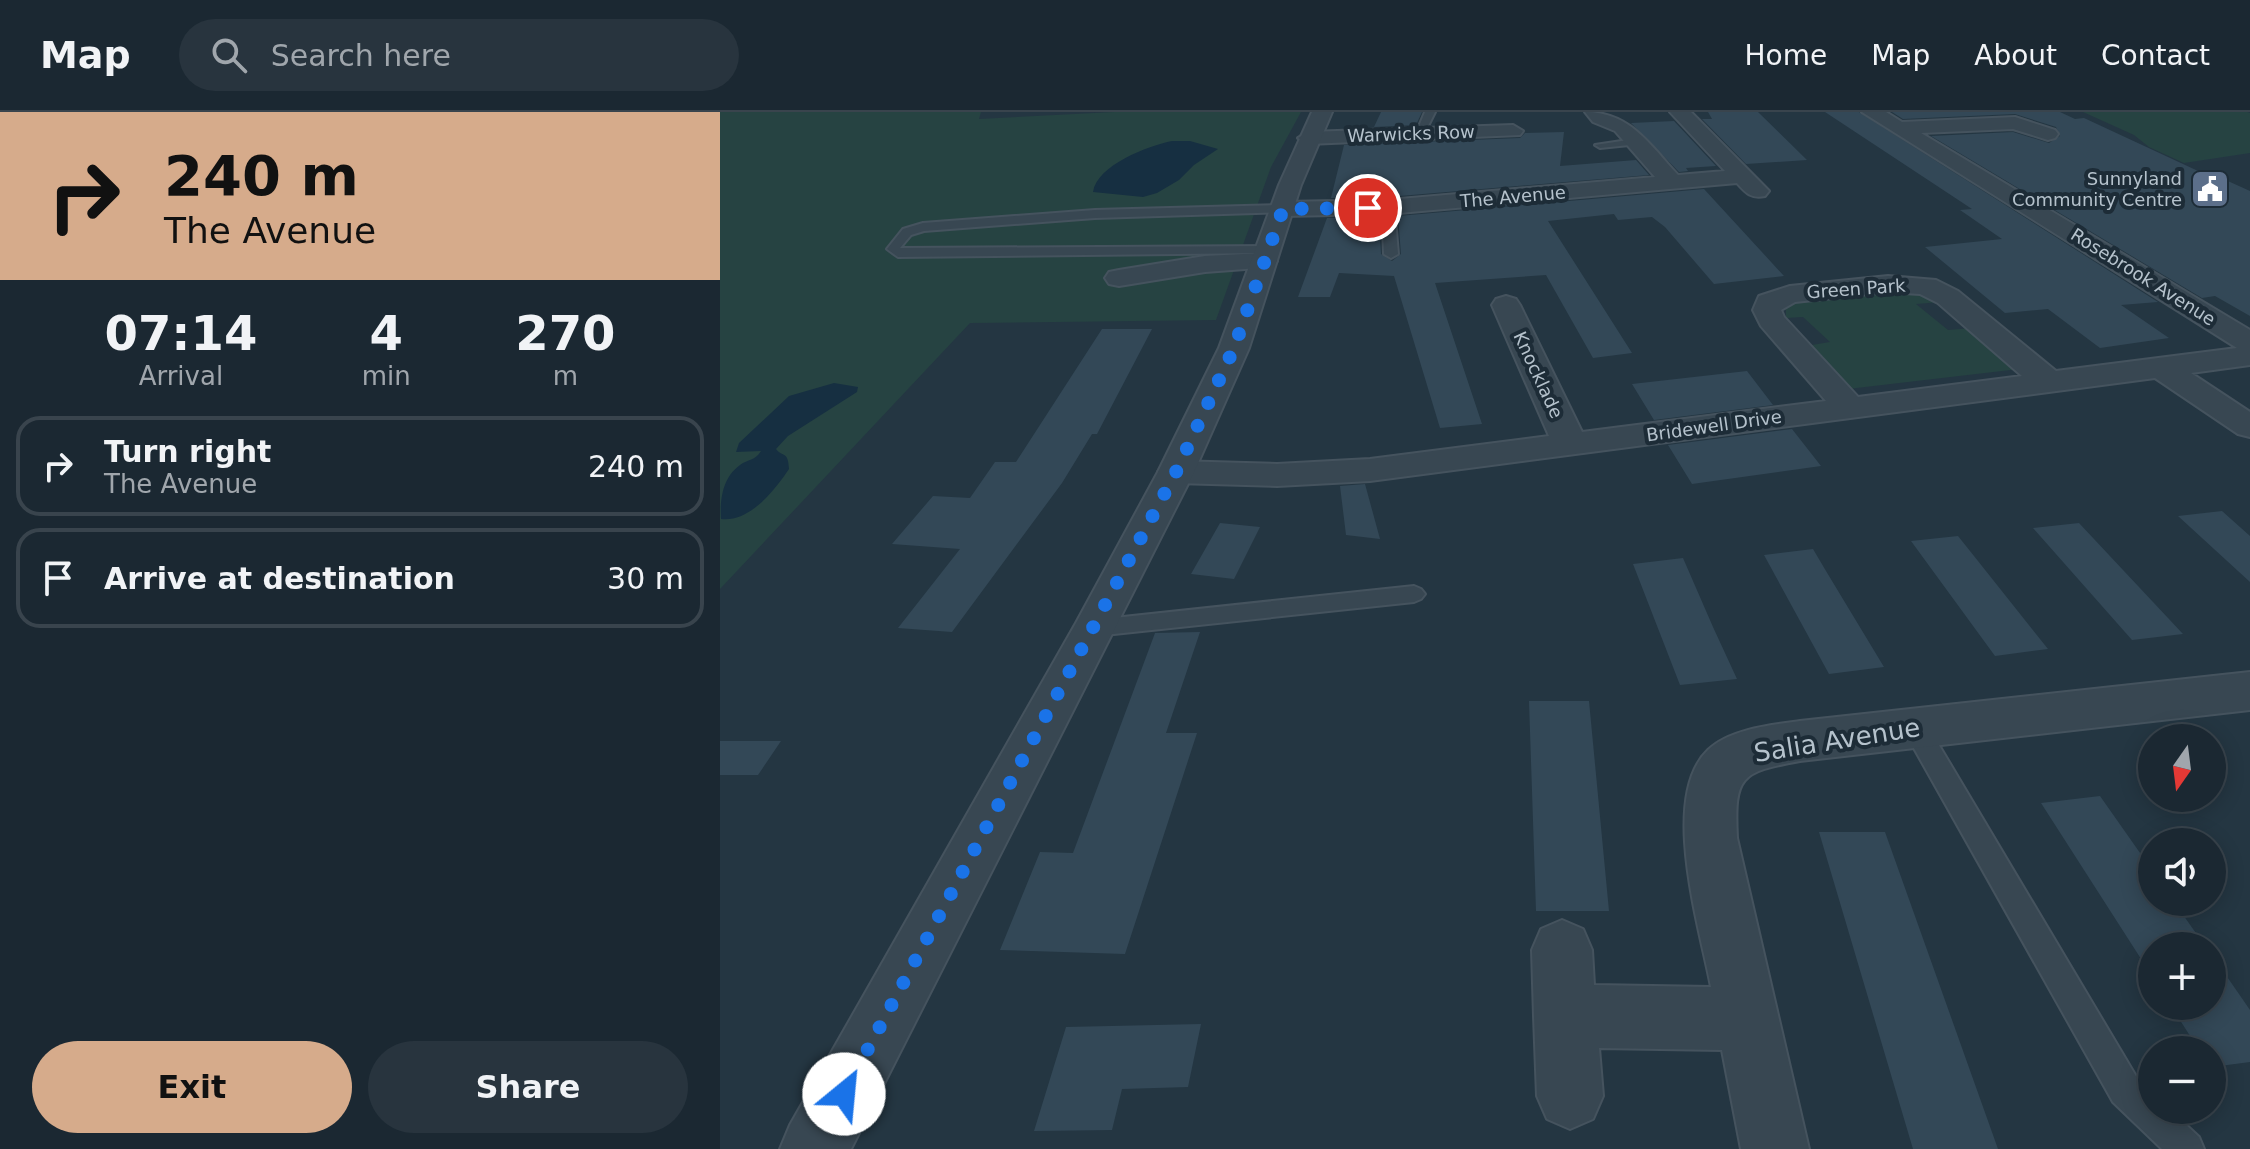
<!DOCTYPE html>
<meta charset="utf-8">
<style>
:root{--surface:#1b2832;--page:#28343e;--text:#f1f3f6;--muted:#a0a6ac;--line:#39444d;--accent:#d6ab8b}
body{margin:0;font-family:"DejaVu Sans",sans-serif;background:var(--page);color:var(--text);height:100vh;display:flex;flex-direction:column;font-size:30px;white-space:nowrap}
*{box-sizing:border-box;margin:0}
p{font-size:26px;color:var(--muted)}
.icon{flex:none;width:44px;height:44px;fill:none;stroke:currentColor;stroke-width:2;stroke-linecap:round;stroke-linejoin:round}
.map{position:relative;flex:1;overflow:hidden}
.side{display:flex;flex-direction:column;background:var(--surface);width:720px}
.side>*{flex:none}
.guide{background:#d6ab8b;color:#111;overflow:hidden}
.needle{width:52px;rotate:194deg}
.buttons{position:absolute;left:1418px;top:612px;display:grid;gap:16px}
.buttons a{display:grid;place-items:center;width:88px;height:88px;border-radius:50%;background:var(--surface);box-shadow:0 4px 20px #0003,0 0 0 2px var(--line);font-size:40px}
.pin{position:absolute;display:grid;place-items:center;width:68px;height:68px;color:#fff;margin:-34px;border:4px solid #fff;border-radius:50%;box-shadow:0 2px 8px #0007}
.me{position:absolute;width:88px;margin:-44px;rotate:28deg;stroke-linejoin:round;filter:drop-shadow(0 0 6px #0008)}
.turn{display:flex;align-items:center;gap:28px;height:168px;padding:0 32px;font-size:36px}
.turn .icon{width:104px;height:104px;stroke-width:2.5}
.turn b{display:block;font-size:56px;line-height:68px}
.eta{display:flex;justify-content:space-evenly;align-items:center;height:136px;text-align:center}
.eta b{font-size:48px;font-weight:600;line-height:56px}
.button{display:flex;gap:16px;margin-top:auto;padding:16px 32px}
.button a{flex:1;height:92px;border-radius:48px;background:var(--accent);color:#111;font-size:32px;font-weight:600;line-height:92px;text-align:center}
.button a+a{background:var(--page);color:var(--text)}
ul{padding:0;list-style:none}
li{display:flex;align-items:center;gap:24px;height:100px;margin:0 16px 12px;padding:0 16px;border:4px solid var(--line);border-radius:24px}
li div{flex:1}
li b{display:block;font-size:30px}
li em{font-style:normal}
header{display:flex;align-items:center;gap:48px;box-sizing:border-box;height:112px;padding:0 40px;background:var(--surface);border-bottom:2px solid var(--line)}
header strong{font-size:38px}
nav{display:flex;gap:44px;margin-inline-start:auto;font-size:28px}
.search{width:560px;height:72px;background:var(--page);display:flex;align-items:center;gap:20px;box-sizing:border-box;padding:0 28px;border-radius:44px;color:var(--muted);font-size:30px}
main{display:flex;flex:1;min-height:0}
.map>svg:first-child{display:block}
.green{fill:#264342}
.water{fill:#162f41}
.building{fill:#334857}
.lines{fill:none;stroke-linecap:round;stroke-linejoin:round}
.service-casing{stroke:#45535e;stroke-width:4}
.minor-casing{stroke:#45535e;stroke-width:4}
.tertiary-casing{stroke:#45535e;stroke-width:4}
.service{fill:#384752;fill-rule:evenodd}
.minor{fill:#384752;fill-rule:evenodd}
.tertiary{fill:#384752;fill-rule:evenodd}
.route{stroke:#1a73e8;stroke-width:14;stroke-dasharray:0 25.2}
.labels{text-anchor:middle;stroke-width:8;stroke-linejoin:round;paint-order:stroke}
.far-street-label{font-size:18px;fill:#b5c2cc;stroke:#1d2c37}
.far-poi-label{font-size:18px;fill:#b5c2cc;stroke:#1d2c37;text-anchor:end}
.near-street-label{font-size:26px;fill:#b5c2cc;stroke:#1d2c37}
</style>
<header>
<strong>Map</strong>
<div class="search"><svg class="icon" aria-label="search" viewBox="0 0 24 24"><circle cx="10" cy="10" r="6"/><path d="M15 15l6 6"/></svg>Search here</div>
<nav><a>Home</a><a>Map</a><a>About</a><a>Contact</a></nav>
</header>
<main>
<section class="side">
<div class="guide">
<div class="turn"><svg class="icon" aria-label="right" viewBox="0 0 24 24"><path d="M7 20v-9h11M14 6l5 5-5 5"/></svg><div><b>240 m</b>The Avenue</div></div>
</div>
<div class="eta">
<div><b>07:14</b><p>Arrival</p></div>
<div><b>4</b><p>min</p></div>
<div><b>270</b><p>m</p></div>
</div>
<ul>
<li><svg class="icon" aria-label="right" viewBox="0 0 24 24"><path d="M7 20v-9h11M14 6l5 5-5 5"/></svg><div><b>Turn right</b><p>The Avenue</p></div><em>240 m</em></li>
<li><svg class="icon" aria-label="arrive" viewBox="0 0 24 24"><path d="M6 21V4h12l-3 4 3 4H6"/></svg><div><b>Arrive at destination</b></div><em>30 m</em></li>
</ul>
<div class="button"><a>Exit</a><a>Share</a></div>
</section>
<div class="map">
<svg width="1530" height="1037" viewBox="0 0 1530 1037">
<rect width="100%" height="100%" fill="#243642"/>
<!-- green -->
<path class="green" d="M0,0H261L259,7L394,0H581L551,55L496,208L250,211L0,477Z
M1363,0H1527L1530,1V41L1464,51L1429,35L1414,23Z
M1172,178L1198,179L1221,190L1196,192L1228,218L1252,216L1299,257L1128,277L1086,234L1110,230L1083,205L1066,206V196L1078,189Z"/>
<!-- water -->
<path class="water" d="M452,29H470L498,37L474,53L459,68L437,81L423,85L373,80C377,53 428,34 452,29Z
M114,271L138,275L137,280L68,324L56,337C63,346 68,338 69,357C55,378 29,411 1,407C0,388 2,366 20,353C28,347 35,349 41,339L16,340L19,331L69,284Z"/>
<!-- building -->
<path class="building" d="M661,0H702L696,13L654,15Z
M988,0H1038L1087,48L1026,52L982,7H992Z
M1105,0H1139L1438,190L1401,193L1449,226L1380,236L1328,197L1285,201L1205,135L1282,127L1240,98L1252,97Z
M1172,0H1340L1355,7L1364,6L1491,65H1499L1530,79V204L1495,184L1482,186L1211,24L1293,20L1329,31L1340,24L1336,15L1295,2L1183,7Z
M954,9L996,54L966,56L968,59L959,60L911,11Z
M844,20L840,54L916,48L929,63L668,85L611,86L624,33L800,26L805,21Z
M984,77L1064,164L994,172L945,115L932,105L898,108L894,102L828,109L912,241L873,246L826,163L715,171L762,312L720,316L674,164L619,161L610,185H578L607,106L659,105L661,142L672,149L681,142L678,104Z
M382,217H432L377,322H372L342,371L232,520L178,516L240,437L172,432L213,384L250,386L275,350H296Z
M1027,259L1053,293L934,308L912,272Z
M1072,317L1101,354L972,372L948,333Z
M645,372L660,427L626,423L620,374Z
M1502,399L1530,424V470L1458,404Z
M500,411L540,415L514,467L471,462Z
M1359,411L1418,474L1463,522L1412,528L1313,416Z
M1238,424L1254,444L1328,537L1275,544L1191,429Z
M1093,437L1106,459L1164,555L1109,562L1044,443Z
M963,446L993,515L1017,567L960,573L913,452Z
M480,520L446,621H477L405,842L280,838L320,740L353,741L435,521Z
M809,589H869L889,799H816Z
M0,629H61L38,663H0Z
M1380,684L1432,758V790H1454L1485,834H1432V864L1321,691Z
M1099,720H1165L1278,1037H1193Z
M1492,843L1530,898V950L1492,955V938H1479L1451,894H1492Z
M481,912L468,975L402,977L392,1018L314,1019L346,915Z"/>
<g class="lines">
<defs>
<path id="service" d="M705,0H715L703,24H695Z
M915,27L919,28V32L880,36L875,33Z
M668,91L674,95L678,142L671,146L664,142L662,95Z
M563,93L569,97L567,100L375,106L204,119L191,123L180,136L554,134L555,137L549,141L178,145L167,137L183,117L203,111L375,98Z
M694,474L701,477L705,482L701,487L694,490L375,524L367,522L364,516L367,510L375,508Z
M1195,605L1204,608L1417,966L1432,981V998H1450L1479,1025L1484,1037H1442L1393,990L1186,622L1183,615L1186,608Z"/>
<path id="minor" d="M865,0C910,0 929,32 958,63L1005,59L950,0H971L1049,79L1045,84C1031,87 1026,81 1017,71L668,102L563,104L555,102L551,97L555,92L563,90L668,88L935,65L895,19L873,10Z
M1142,0H1166L1182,10L1295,5L1335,18L1338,22L1335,26L1328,28L1293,17L1201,21L1530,218V253L1471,261L1530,300V325L1518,322L1435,266L650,369L557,374L456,371L443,368L438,360L443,352L456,349L557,352L650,347L829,324L772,193L776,187L786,184L796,187L800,193L862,320L1106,289L1041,214L1033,198L1039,184L1070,174L1168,164L1216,168L1238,179L1336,259L1517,236ZM1168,180L1200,182L1218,191L1302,264L1138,285L1064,205L1061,198L1075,190Z
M793,13L803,19L800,23L588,32L578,26L588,20Z
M544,141L553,143L557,149L553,155L485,160L399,174L389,172L385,166L389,160L399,158L485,144Z
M1530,560V598L1080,649C1020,660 1014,664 1017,726L1089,1037H1021L1002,938L879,936L883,984L873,1007L850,1017L827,1007L817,984L814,904L812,838L821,817L842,808L863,817L872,838L874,873L991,875C980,816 939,685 988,638C1010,617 1051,613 1080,609Z"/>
<path id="tertiary" d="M592,0H612L581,73L529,236L474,360L131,1037H60L70,1013L356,511L438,360L499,236L559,73Z"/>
</defs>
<!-- service casing -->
<use href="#service" class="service-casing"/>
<!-- minor casing -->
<use href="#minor" class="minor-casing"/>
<!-- tertiary casing -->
<use href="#tertiary" class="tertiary-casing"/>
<!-- service -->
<use href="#service" class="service"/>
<!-- minor -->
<use href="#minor" class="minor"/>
<!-- tertiary -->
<use href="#tertiary" class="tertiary"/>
</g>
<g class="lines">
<!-- route -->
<path class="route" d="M124,982L456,360L514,236L563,97L648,96"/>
</g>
<!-- icons -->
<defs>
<symbol id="civic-square" viewBox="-11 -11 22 22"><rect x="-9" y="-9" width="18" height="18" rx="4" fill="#5c6f8a" stroke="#1d2c37"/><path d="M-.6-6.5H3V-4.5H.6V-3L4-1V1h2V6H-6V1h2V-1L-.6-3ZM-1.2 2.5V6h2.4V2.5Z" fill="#fff"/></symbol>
</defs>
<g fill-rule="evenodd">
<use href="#civic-square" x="1468" y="55" width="44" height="44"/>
</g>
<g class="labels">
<!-- far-street labels -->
<g class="far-street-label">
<text transform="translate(691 22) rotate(-2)" y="6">Warwicks Row</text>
<text transform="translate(793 85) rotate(-5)" y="6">The Avenue</text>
<text transform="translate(1423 165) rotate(32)" y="6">Rosebrook Avenue</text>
<text transform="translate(1136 177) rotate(-4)" y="6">Green Park</text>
<text transform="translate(818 263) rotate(65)" y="6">Knocklade</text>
<text transform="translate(994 314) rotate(-8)" y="6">Bridewell Drive</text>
</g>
<!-- far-poi labels -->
<g class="far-poi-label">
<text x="1462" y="73">Sunnyland<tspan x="1462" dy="21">Community Centre</tspan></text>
</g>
<!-- near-street labels -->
<g class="near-street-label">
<text transform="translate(1117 628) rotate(-9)" y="9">Salia Avenue</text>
</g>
</g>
</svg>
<div class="buttons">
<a><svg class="needle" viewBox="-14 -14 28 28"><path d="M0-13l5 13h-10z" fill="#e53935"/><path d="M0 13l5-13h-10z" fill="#a0a6ac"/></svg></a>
<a><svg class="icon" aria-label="sound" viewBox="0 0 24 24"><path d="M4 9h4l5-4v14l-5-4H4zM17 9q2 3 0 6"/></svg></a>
<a>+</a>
<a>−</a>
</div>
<div class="pin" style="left:648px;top:96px;background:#d93025"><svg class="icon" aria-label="arrive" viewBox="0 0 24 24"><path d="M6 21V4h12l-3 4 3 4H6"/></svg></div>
<svg class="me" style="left:124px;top:982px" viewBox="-20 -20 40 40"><circle r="19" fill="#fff"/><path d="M0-13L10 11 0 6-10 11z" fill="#1a73e8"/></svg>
</div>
</main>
